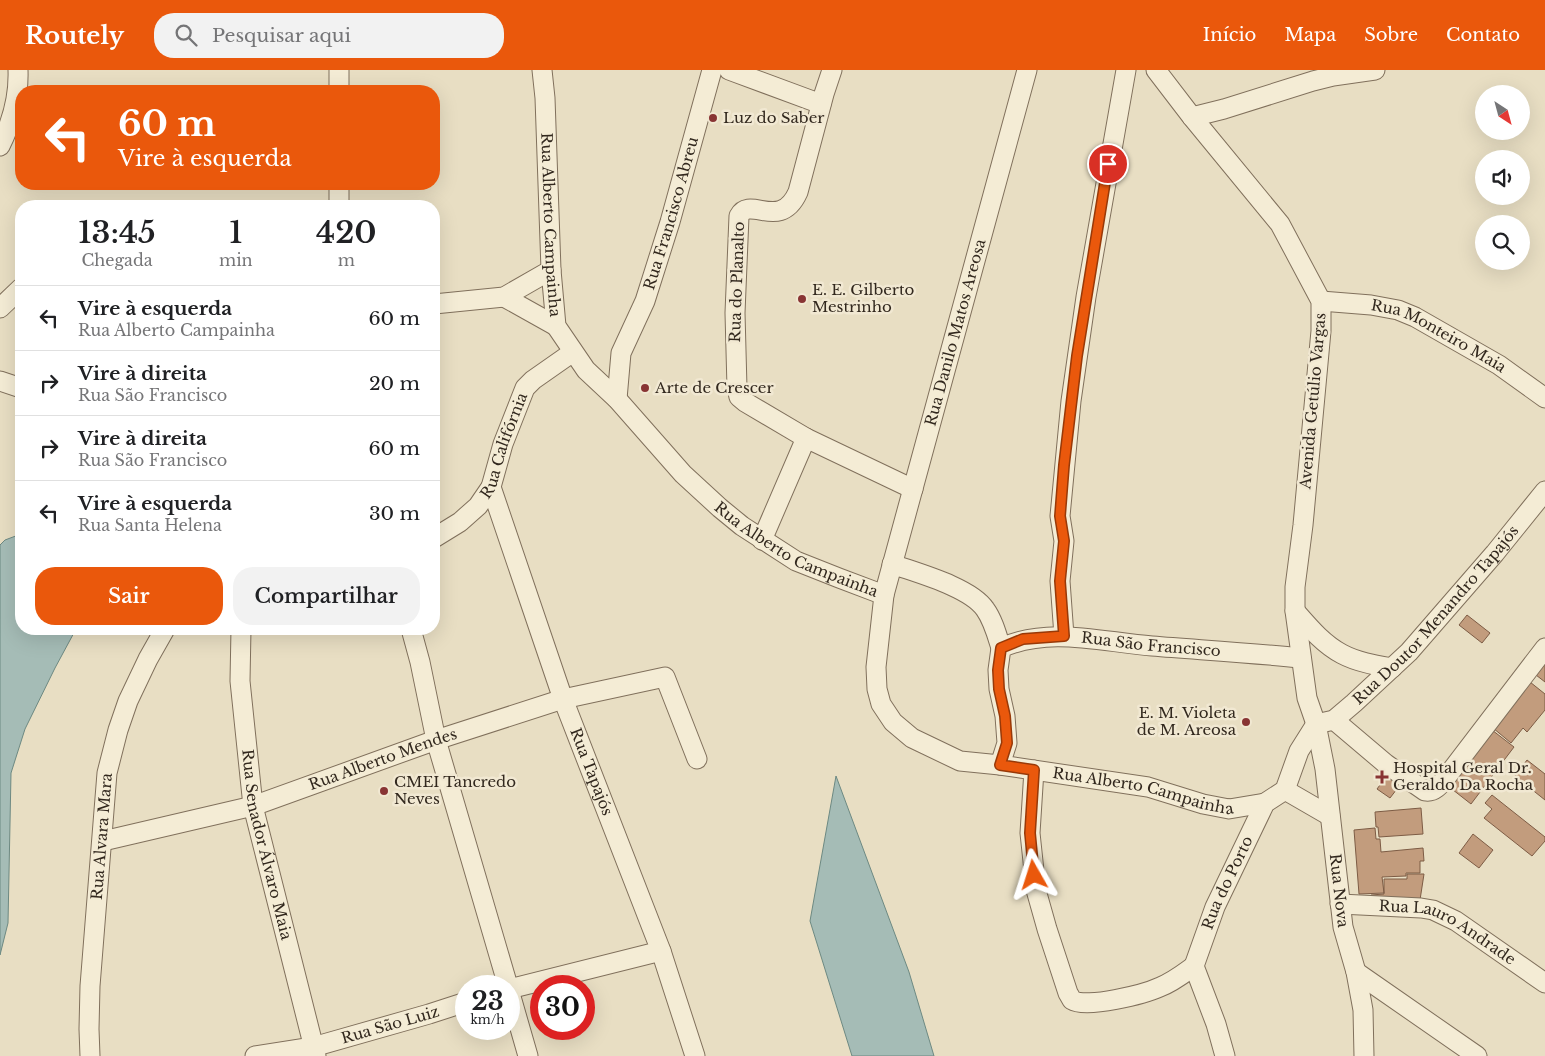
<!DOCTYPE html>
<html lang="pt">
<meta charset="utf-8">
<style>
:root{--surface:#fff;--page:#f2f2f2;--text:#202124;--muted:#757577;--line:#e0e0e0;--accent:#ea580c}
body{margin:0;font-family:"Libre Baskerville",serif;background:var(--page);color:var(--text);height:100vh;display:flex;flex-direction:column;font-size:19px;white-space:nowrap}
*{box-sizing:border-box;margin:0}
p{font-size:16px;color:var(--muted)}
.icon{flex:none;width:28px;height:28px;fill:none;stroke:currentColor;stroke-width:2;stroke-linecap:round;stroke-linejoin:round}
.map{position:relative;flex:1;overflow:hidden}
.drawer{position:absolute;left:15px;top:130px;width:425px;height:435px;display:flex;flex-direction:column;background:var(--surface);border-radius:20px;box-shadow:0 5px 20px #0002}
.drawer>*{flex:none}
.top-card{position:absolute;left:15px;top:15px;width:425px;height:105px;border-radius:20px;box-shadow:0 5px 20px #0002;background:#ea580c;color:#fff;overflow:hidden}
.needle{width:32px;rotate:144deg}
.fabs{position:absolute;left:1475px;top:15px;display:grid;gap:10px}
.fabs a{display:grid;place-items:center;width:55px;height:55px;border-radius:50%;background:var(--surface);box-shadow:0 5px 20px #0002;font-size:25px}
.speed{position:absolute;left:455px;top:905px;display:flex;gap:10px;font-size:25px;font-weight:700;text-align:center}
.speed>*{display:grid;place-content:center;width:65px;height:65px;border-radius:50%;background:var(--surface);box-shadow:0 5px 20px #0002;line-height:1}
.speed small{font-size:12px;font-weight:400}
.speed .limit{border:8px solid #d22;background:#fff;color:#111}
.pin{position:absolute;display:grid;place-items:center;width:42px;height:42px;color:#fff;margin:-21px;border:2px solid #fff;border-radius:50%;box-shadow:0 1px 5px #0007}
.me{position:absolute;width:55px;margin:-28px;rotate:354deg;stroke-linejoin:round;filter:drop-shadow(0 0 4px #0008)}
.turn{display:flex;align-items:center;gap:18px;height:105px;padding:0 20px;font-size:22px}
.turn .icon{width:65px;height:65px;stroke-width:2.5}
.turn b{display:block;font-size:35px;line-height:42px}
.eta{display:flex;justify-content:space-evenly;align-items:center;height:85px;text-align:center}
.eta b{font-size:30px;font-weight:600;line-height:35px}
.cta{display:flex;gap:10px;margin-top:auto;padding:10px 20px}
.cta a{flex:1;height:58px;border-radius:20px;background:var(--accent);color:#fff;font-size:20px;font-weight:600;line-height:58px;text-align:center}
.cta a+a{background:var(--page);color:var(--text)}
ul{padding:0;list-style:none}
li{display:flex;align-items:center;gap:15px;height:65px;padding:0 20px;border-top:1px solid var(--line)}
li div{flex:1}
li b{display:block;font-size:19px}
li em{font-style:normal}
header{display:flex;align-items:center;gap:30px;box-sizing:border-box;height:70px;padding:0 25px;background:var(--accent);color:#fff}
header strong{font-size:24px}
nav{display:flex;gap:28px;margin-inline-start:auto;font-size:18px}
.search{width:350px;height:45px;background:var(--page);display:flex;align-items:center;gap:12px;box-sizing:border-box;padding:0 18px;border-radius:20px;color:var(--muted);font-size:19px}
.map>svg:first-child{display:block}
.water{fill:#a5bcb6;stroke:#6d8982}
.building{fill:#c29c7d;stroke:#7d5c45}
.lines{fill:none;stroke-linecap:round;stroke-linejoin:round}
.minor-casing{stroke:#80705c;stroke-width:21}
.minor{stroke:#f4ecd5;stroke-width:19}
.route-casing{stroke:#983908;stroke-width:12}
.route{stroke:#ea580c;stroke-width:9}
.poi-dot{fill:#883433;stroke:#f1e8d2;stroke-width:2}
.labels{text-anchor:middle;stroke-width:5;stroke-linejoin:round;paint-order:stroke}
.poi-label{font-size:15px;fill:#32281e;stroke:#f1e8d2;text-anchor:start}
.street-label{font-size:15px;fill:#32281e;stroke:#f1e8d2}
</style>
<header>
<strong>Routely</strong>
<div class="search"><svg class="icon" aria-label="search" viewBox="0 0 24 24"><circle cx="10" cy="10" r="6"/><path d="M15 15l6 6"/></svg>Pesquisar aqui</div>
<nav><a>Início</a><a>Mapa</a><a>Sobre</a><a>Contato</a></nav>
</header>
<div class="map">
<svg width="1545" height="986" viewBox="0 0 1545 986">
<rect width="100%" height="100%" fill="#e8dec3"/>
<!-- water -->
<path class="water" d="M21,464V559H76L55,598L25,659L11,703L8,853L0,885V475L5,470Z
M836,706L909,902L934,986H852L810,851Z"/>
<!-- building -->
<path class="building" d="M1467,545L1490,563L1482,573L1459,555Z
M1545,593V612L1536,605Z
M1530,612L1545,624V640L1527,662L1523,658L1511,673L1493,658Z
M1492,660L1514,677L1471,734L1448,716Z
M1527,690L1545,704V730L1515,706Z
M1397,692L1410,702L1390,728L1377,719Z
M1492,725L1545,767V771L1532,786L1484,748L1492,739L1485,733Z
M1421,738L1423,764L1379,767L1378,757H1376L1375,742Z
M1375,758L1376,769H1380L1381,782L1423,778L1424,791H1420V803H1406V806L1382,807L1384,823L1359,824L1354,760Z
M1473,764L1493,780L1479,798L1459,783Z
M1407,804H1424L1420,830L1371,829V825L1384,824V809H1407Z"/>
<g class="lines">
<defs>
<g id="minor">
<path id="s1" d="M542,0L545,28L551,200L556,256L586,300L617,329L683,404L720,438L742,456L796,491L839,508L884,525L876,597L877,619L881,634L893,652L912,668L960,691L1000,695L1148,717L1203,734L1229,739L1265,733"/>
<path d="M729,0L821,34"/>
<path d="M832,0L824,24L798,122C780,162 750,125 739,146L735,243L737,318L739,327L745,332L806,368L913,419"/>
<path id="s2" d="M1156,0L1192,47L1280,154L1321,231V261L1303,455L1295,517V541L1307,628L1316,654L1325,699L1343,857L1356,902L1363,940L1364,986"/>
<path d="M339,21V0"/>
<path d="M1192,47L1224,39L1313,11L1333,6L1375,0"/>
<path d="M0,76C12,52 19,27 18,0"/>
<path d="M339,114V136"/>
<path d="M504,227L556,256"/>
<path id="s3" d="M1321,231L1371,235L1398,240L1415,247L1499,295L1545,328"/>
<path d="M434,234L504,227L551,200"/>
<path d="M0,238L21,218"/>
<path d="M0,311L21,318"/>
<path id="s4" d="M617,329L621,283L645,231L670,152L712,0"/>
<path id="s5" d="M491,417L563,629L661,881L695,986"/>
<path id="s6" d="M434,468L460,452L478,436L491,417L503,374L525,318L533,310L573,282"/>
<path d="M762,470L806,368"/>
<path d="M892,494C917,503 970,517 985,539C993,550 997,565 1001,578"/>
<path id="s7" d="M884,525L1027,0"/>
<path d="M1295,541C1309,557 1323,574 1342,584C1357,592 1375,595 1392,598"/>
<path id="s8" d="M241,559L240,611L253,736L316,986"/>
<path d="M411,559L420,592L436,670L508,916"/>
<path d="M1064,566L1060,511L1064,471L1060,446L1071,331L1086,227L1126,0"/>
<path d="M1334,650L1386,694L1425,721C1436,723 1442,712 1448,705L1545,578"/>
<path id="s9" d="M1316,654L1334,650L1354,633L1409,582L1495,483L1545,421"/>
<path id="s10" d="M1000,695L1007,673L1005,646L999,619L998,600L1001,578C1050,556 1101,572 1152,576C1202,580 1252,583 1301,588"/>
<path d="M1034,700L1030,763L1036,820L1047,859L1068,923L1072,930C1086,939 1145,924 1160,917C1173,912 1183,904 1194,896"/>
<path d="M1285,720L1330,746"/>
<path id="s11" d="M103,771L253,736L436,670L563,629L665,607L697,689"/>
<path id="s12" d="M1340,834L1421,838L1433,840L1456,851L1545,913"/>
<path d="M1356,902L1477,986"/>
<path d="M509,919L661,881"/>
<path d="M509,920L528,986"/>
<path id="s13" d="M90,986L89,959L90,916L107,703L118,660L128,631L148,589L165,559"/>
<path id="s14" d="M255,986L313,977L429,944L466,932"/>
<path id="s15" d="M1225,986L1216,954L1194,896L1215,837L1265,733L1285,720L1299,681L1316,654"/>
</g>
</defs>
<!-- minor casing -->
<use href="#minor" class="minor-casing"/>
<!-- minor -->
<use href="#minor" class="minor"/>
</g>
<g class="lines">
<defs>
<path id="route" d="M1034,805L1030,763L1034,700L1000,695L1007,673L1005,646L999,619L998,600L1001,578L1023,569L1064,566L1060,511L1064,471L1060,446L1064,395L1077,286L1108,94"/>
</defs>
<!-- route casing -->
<use href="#route" class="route-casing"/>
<!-- route -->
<use href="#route" class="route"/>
</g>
<!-- markers -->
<g class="poi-dot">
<circle cx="713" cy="48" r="5"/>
<circle cx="802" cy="229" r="5"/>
<circle cx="645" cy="318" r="5"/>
<circle cx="1246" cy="652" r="5"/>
<path d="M1379.5 699.5h5v5h5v5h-5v5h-5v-5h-5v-5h5z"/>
<circle cx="384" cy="721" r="5"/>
</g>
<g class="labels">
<!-- poi labels -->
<g class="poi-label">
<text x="723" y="53">Luz do Saber</text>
<text x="812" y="225">E. E. Gilberto<tspan x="812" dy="17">Mestrinho</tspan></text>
<text x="655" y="323">Arte de Crescer</text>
<text x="1236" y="648" text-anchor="end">E. M. Violeta<tspan x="1236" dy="17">de M. Areosa</tspan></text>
<text x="1393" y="703">Hospital Geral Dr.<tspan x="1393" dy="17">Geraldo Da Rocha</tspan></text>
<text x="394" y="717">CMEI Tancredo<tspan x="394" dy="17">Neves</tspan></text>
</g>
<!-- street labels -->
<g class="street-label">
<text dy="5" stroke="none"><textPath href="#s4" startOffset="195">Rua Francisco Abreu</textPath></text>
<text dy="5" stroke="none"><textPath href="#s1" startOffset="155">Rua Alberto Campainha</textPath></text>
<text transform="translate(737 212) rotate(-88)" y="5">Rua do Planalto</text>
<text dy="5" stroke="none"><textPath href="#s7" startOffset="272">Rua Danilo Matos Areosa</textPath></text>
<text dy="5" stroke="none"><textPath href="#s3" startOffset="125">Rua Monteiro Maia</textPath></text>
<text transform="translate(1313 331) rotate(-85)" y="5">Avenida Getúlio Vargas</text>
<text dy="5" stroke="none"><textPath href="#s6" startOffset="121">Rua Califórnia</textPath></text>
<text dy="5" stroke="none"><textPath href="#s1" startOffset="590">Rua Alberto Campainha</textPath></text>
<text dy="5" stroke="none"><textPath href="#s9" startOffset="165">Rua Doutor Menandro Tapajós</textPath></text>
<text dy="5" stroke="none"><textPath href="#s10" startOffset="271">Rua São Francisco</textPath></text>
<text dy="5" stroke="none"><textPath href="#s11" startOffset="292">Rua Alberto Mendes</textPath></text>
<text dy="5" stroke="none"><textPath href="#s5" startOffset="302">Rua Tapajós</textPath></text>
<text dy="5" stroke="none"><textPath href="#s1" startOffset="1085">Rua Alberto Campainha</textPath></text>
<text dy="5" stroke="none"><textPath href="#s13" startOffset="220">Rua Alvara Mara</textPath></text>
<text dy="5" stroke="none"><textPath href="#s8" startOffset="218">Rua Senador Álvaro Maia</textPath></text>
<text dy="5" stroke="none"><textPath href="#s15" startOffset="185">Rua do Porto</textPath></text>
<text dy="5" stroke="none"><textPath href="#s2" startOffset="880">Rua Nova</textPath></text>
<text dy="5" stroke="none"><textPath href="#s12" startOffset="114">Rua Lauro Andrade</textPath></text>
<text dy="5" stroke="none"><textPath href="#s14" startOffset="139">Rua São Luiz</textPath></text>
</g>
</g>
</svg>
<div class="fabs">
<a><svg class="needle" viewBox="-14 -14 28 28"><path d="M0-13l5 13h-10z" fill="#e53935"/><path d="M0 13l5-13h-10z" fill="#757577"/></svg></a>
<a><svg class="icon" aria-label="sound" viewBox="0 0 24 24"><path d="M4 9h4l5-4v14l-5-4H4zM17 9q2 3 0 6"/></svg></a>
<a><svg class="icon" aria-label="search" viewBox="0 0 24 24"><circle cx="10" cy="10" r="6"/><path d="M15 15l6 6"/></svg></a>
</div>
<div class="speed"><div>23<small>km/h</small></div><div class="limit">30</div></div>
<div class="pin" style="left:1108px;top:94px;background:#d93025"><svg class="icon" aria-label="arrive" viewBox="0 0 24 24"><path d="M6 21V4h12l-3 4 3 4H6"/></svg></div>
<svg class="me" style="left:1034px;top:805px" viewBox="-20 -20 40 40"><path d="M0-17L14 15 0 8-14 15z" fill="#ea580c" stroke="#fff" stroke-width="4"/></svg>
<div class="top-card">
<div class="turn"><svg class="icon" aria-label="left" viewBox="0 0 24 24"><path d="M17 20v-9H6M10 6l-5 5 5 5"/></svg><div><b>60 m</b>Vire à esquerda</div></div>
</div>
<section class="drawer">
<div class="eta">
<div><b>13:45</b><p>Chegada</p></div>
<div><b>1</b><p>min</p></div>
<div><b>420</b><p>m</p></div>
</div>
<ul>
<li><svg class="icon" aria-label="left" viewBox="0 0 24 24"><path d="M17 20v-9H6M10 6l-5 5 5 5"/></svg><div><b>Vire à esquerda</b><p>Rua Alberto Campainha</p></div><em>60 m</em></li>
<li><svg class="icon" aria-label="right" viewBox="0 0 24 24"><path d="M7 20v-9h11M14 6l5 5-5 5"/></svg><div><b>Vire à direita</b><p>Rua São Francisco</p></div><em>20 m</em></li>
<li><svg class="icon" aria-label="right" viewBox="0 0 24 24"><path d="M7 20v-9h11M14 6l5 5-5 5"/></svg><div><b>Vire à direita</b><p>Rua São Francisco</p></div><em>60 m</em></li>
<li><svg class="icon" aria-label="left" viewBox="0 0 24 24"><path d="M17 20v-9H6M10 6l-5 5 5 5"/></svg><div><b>Vire à esquerda</b><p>Rua Santa Helena</p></div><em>30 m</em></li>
</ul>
<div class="cta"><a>Sair</a><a>Compartilhar</a></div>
</section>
</div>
